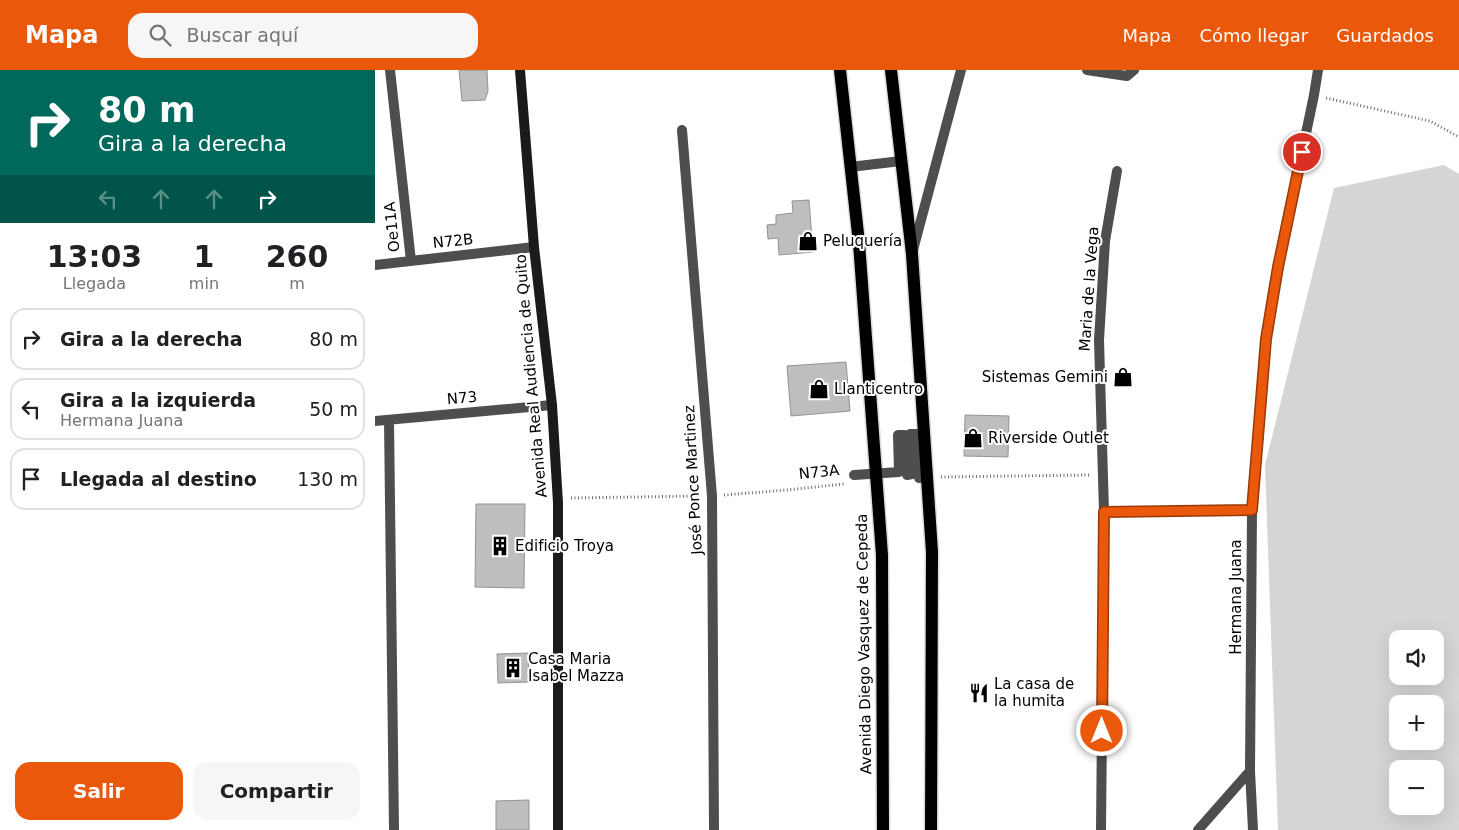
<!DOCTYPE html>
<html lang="es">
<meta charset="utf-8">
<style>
:root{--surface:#fff;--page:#f6f6f6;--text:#202124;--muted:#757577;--line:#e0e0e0;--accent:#ea580c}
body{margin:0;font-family:"DejaVu Sans",sans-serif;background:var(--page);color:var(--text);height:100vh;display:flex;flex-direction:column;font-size:19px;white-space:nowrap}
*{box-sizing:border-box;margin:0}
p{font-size:16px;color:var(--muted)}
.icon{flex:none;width:28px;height:28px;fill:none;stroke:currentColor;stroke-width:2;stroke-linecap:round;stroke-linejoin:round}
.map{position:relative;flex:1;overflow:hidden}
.drawer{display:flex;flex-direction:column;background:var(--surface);width:375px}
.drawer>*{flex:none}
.hud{background:#00695c;color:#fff;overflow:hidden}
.buttons{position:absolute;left:1014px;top:560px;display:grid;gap:10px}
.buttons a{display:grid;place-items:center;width:55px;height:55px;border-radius:10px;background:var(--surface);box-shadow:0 5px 20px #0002;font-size:25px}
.pin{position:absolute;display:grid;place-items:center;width:42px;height:42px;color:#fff;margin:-21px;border:2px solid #fff;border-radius:50%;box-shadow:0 1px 5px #0007}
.me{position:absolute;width:55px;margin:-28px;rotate:0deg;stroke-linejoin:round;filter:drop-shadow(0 0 4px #0008)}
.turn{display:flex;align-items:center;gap:18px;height:105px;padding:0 15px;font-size:22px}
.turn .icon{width:65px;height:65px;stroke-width:2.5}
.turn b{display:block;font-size:35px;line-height:42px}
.lanes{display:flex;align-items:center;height:48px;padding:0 15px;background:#0003;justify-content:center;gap:25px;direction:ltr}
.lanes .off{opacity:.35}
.eta{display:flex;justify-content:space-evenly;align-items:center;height:85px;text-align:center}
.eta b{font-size:30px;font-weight:700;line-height:35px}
.primary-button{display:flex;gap:10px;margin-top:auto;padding:10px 15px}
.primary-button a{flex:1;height:58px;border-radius:15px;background:var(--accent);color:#fff;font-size:20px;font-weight:700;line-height:58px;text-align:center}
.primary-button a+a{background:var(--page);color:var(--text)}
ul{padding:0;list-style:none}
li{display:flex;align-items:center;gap:15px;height:62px;margin:0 10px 8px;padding:0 5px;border:2px solid var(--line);border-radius:15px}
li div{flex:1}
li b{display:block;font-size:19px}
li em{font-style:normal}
header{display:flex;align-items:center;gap:30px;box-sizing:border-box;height:70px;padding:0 25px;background:var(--accent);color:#fff}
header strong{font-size:24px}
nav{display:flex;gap:28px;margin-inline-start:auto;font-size:18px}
.search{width:350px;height:45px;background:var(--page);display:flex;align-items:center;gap:12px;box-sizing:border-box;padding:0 18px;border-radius:15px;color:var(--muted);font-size:19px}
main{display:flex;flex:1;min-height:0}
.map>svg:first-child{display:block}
.green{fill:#d5d5d5;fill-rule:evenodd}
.building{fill:#bebebe;stroke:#929292}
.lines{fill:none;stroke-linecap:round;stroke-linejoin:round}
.primary-casing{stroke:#dbdbdb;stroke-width:15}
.path{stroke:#707070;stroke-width:3;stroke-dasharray:1 2.5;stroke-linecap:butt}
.pedestrian{stroke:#4e4e4e;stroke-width:10}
.minor{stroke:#4e4e4e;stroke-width:10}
.secondary{stroke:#1b1b1b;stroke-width:10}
.primary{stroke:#000;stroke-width:12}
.route-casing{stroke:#983908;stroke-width:12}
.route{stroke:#ea580c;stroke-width:9}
.labels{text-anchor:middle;stroke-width:4;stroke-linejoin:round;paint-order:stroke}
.street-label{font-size:15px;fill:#000;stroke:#fff}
.poi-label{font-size:15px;fill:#000;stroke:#fff;text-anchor:start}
</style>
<header>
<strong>Mapa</strong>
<div class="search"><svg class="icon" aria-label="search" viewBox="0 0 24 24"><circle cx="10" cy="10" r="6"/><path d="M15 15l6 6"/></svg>Buscar aquí</div>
<nav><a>Mapa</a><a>Cómo llegar</a><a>Guardados</a></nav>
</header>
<main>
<section class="drawer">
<div class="hud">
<div class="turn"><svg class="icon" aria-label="right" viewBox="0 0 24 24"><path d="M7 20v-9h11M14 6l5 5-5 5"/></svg><div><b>80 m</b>Gira a la derecha</div></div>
<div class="lanes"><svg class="icon off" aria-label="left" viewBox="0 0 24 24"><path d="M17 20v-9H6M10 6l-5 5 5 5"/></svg><svg class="icon off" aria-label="ahead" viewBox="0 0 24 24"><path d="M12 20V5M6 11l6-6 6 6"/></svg><svg class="icon off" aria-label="ahead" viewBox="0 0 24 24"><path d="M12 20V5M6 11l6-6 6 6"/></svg><svg class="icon" aria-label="right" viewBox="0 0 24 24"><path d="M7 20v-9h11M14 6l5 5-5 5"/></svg></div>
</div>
<div class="eta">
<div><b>13:03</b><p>Llegada</p></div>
<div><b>1</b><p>min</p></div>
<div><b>260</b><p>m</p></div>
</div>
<ul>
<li><svg class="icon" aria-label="right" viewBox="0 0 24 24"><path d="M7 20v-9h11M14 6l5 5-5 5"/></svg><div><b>Gira a la derecha</b></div><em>80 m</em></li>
<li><svg class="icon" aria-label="left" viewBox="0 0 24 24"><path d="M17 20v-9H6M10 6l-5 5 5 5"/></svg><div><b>Gira a la izquierda</b><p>Hermana Juana</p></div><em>50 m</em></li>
<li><svg class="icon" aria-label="arrive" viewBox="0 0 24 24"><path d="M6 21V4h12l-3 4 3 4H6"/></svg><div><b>Llegada al destino</b></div><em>130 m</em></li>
</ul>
<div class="primary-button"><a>Salir</a><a>Compartir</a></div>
</section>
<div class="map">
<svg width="1084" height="760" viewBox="0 0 1084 760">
<rect width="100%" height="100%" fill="#fff"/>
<!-- green -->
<path class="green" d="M1069,95L1084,104V760H903L890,395L959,118ZM1022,569H1060V606H1022ZM1022,634H1060V671H1022ZM1022,699H1060V736H1022Z"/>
<!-- building -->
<path class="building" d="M84,0H112L113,21L110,30L87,31Z
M434,130L438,182L404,185L403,168L393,169L392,155L401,154V145L418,143L417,131Z
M471,292L475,341L416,346L412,296Z
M590,345L634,346L633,387L589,386Z
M101,434H150L149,518L100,517Z
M153,583L154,612L123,613L122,584Z
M154,730V760H121V731Z"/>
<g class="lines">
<defs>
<path id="primary" d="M465,0L484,173L507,485L508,760
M516,0L537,184L557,482L556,760"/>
</defs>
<!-- primary casing -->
<use href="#primary" class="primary-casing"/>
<!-- path -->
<path class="path" d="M951,28L1055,51L1084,67
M566,407L714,405
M349,425L412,420L469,414
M196,428L325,426"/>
<!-- pedestrian -->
<path class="pedestrian" d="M475,97L526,91
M479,405L524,402L523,365H529L532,405L537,404L535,364H541L544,408L553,407"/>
<!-- minor -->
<path class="minor" d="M15,0L36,191
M712,0L752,6L759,0
M307,60L337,426L339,760
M538,180L586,0
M0,195L159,177
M14,350L19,760
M0,351L177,335
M729,442L877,440
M726,760L729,442L724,270L730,171L742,101
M823,760L875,701
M878,760L875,701L877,440L883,371L891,269L903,197L939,25L943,0"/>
<!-- secondary -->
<path class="secondary" d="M145,0L159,177L177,335L183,433V760"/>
<!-- primary -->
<use href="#primary" class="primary"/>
</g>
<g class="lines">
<defs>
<path id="route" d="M727,661L729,442L877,440L891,269L903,197L927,82"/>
</defs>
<!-- route casing -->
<use href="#route" class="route-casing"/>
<!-- route -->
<use href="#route" class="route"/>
</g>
<!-- icons -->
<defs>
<symbol id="shop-bare" viewBox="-9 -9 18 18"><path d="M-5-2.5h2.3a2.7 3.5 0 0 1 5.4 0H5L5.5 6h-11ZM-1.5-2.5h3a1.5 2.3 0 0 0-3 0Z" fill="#000" stroke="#fff" stroke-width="2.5" paint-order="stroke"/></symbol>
<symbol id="building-bare" viewBox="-9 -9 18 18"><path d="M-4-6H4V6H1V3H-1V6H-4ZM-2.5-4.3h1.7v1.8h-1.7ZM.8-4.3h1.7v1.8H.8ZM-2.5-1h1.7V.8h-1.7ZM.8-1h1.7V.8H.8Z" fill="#000" stroke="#fff" stroke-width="2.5" paint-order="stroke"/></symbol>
<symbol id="restaurant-bare" viewBox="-9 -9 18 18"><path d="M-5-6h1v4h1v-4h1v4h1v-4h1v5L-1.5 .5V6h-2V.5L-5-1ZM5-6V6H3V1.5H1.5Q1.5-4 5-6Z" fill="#000" stroke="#fff" stroke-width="2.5" paint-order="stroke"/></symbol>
</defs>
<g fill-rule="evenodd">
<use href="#shop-bare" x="419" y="157" width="28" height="28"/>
<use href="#shop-bare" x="734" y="293" width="28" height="28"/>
<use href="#shop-bare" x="430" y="305" width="28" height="28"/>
<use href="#shop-bare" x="584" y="354" width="28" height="28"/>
<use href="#building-bare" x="111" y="462" width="28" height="28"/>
<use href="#building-bare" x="124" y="584" width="28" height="28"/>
<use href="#restaurant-bare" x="590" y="609" width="28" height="28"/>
</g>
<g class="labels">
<!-- street labels -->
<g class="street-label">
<text transform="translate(17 157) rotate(-96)" y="5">Oe11A</text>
<text transform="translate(78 171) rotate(-6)" y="5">N72B</text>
<text transform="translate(714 219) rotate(-86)" y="5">Maria de la Vega</text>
<text transform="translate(156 306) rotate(-95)" y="5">Avenida Real Audiencia de Quito</text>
<text transform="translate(87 328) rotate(-5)" y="5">N73</text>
<text transform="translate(444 402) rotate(-6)" y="5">N73A</text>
<text transform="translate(318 410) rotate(-93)" y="5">José Ponce Martinez</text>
<text transform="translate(861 527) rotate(-90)" y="5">Hermana Juana</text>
<text transform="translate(489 574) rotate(-91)" y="5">Avenida Diego Vasquez de Cepeda</text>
</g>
<!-- poi labels -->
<g class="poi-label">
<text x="448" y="176">Peluquería</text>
<text x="733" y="312" text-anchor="end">Sistemas Gemini</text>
<text x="459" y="324">Llanticentro</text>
<text x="613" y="373">Riverside Outlet</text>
<text x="140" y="481">Edificio Troya</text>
<text x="153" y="594">Casa Maria<tspan x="153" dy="17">Isabel Mazza</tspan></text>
<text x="619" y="619">La casa de<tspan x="619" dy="17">la humita</tspan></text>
</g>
</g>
</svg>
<div class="buttons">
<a><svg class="icon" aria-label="sound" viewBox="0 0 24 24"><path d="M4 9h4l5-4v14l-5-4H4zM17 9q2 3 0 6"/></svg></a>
<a>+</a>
<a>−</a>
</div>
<div class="pin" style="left:927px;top:82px;background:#d93025"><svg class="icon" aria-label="arrive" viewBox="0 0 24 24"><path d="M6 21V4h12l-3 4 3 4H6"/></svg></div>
<svg class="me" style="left:727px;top:661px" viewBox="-20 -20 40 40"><circle r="17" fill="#ea580c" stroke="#fff" stroke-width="3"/><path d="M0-11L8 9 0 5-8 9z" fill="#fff"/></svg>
</div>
</main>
